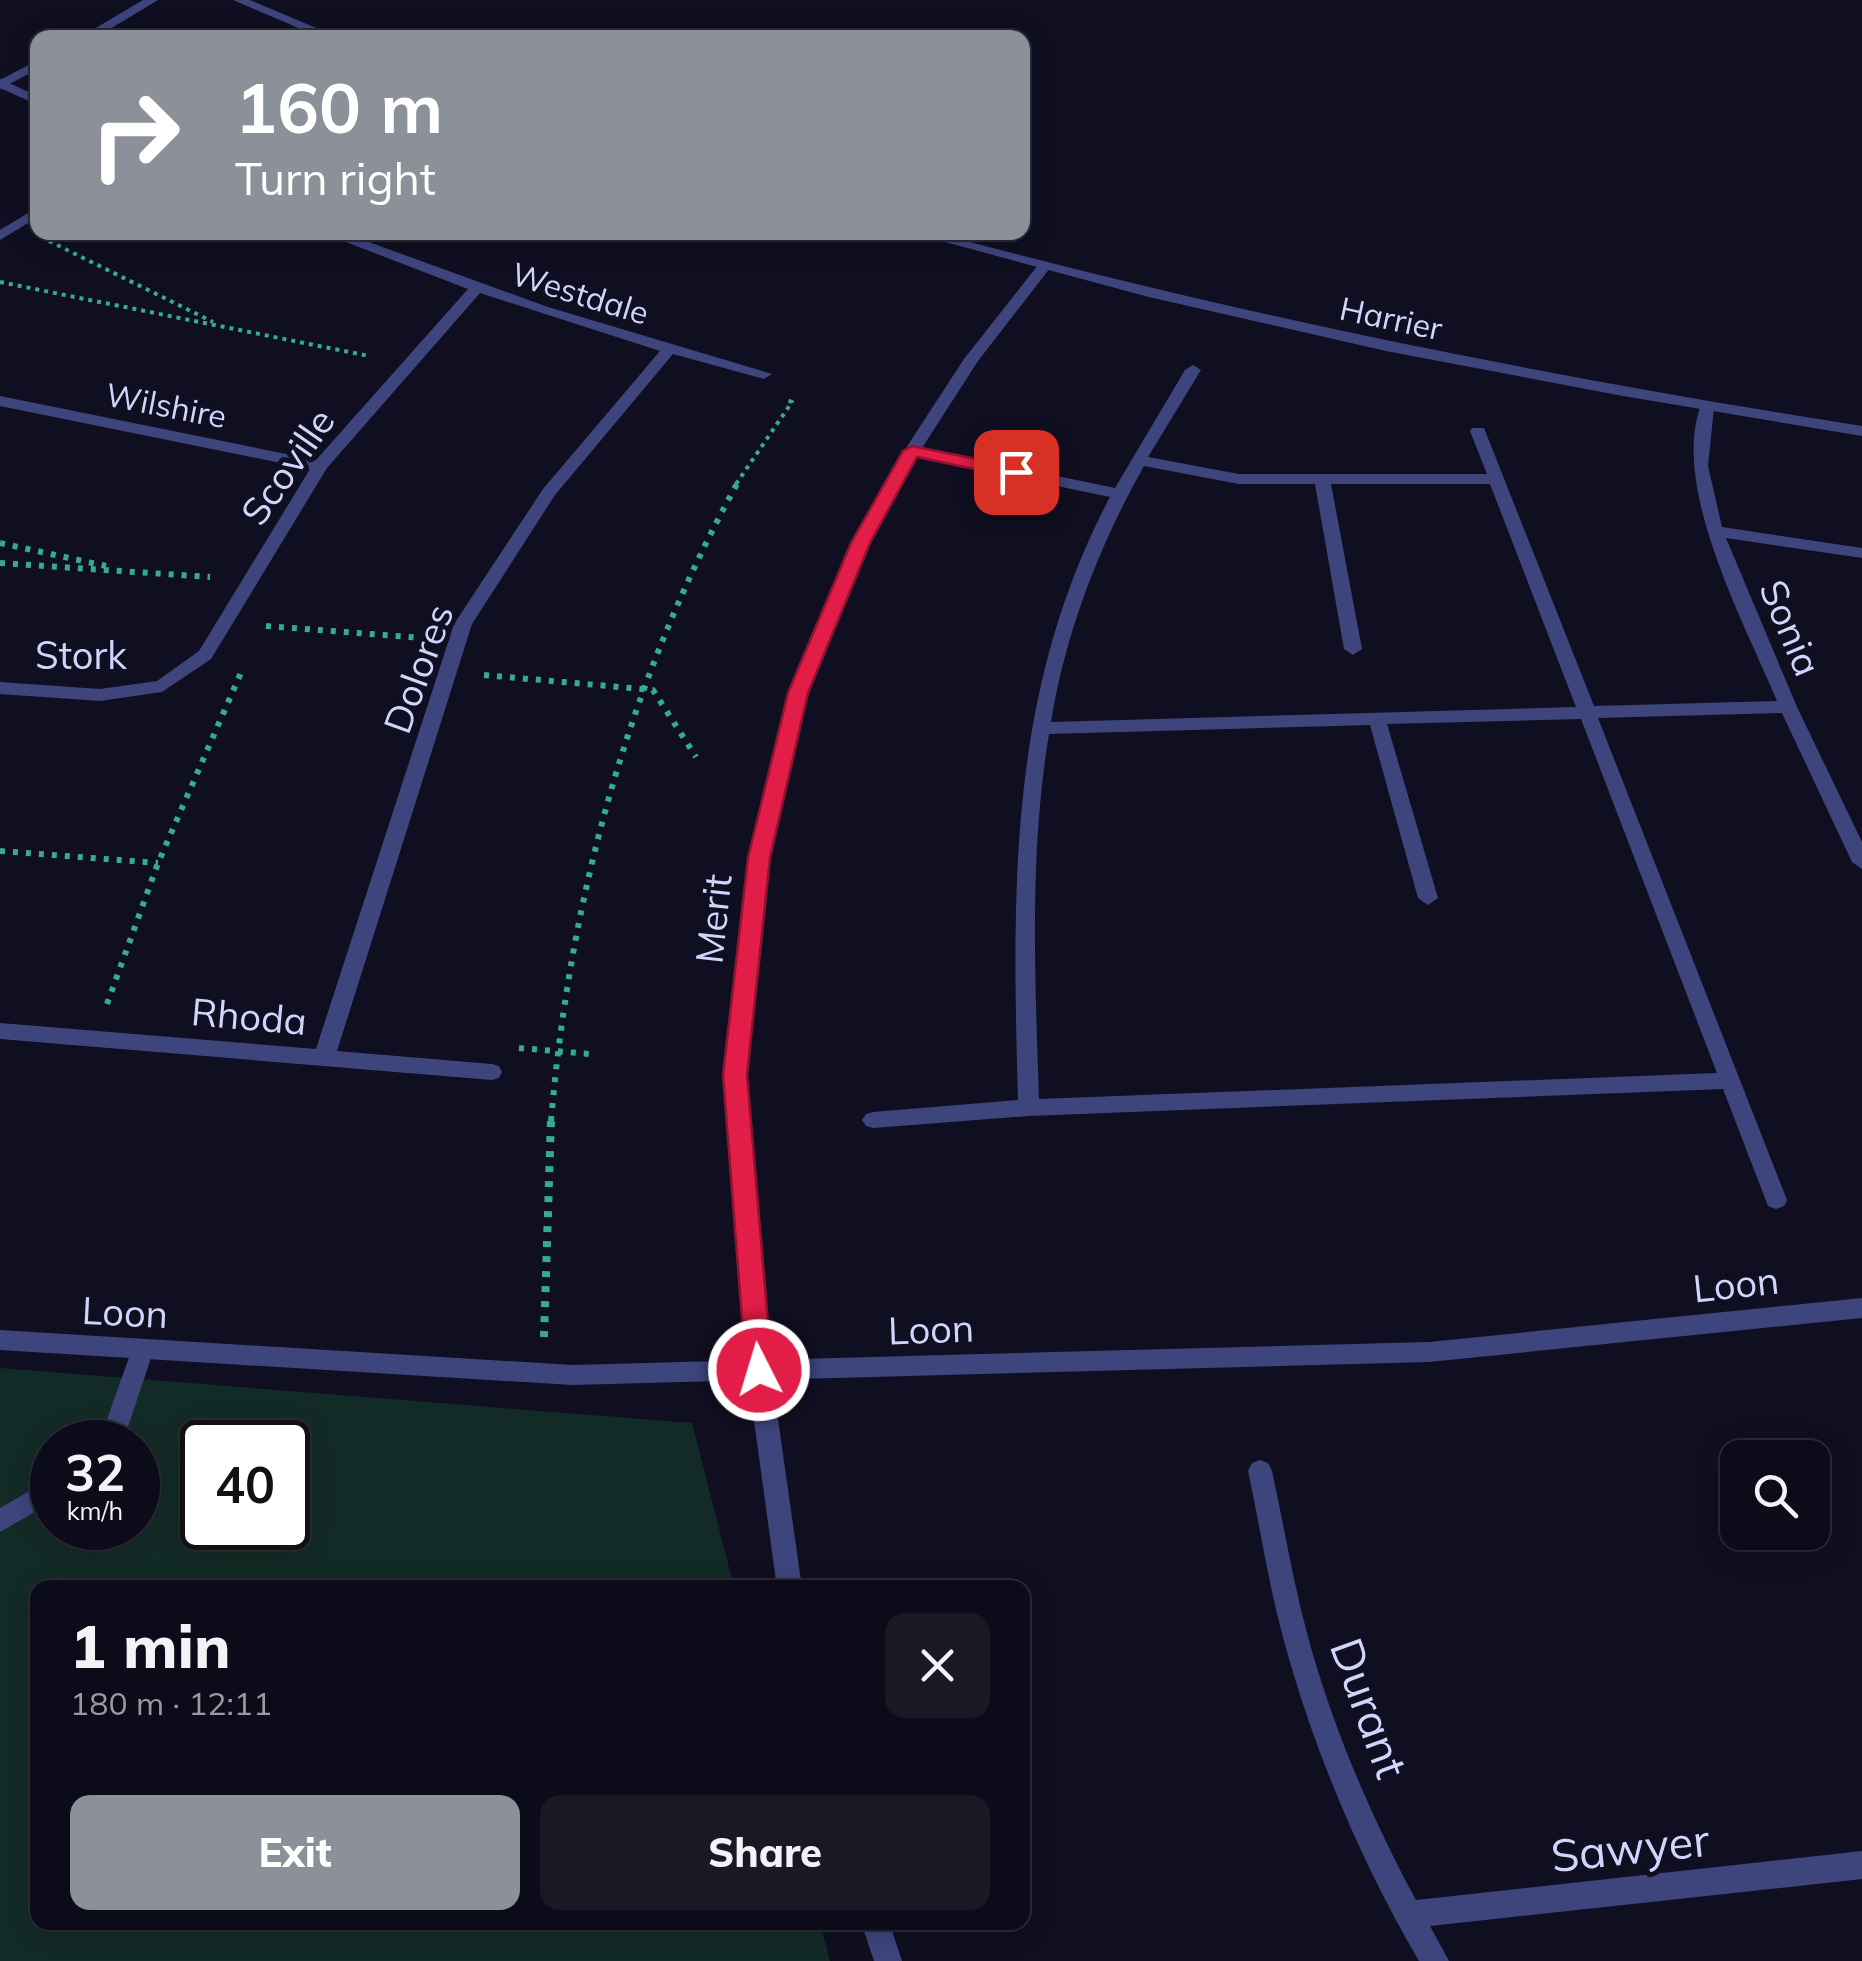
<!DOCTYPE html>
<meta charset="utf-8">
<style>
:root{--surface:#0b0b19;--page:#191926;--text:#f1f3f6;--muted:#9a9ba2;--line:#2b2b38;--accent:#8c9099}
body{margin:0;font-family:Mulish,sans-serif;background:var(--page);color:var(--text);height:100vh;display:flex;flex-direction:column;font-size:38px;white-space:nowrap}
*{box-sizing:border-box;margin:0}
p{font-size:32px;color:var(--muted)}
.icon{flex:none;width:55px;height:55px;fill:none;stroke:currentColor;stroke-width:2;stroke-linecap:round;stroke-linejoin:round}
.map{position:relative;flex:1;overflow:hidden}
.panel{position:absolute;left:30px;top:1580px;width:1000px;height:350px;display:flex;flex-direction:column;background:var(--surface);border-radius:20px;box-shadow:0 5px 25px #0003,0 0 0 2px var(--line)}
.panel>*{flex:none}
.guide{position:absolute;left:30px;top:30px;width:1000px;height:210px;border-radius:20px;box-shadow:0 5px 25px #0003,0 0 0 2px var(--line);background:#8c9099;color:#fff;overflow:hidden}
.tools{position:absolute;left:1720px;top:1440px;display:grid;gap:20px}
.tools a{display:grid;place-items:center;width:110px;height:110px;border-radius:20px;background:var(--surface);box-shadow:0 5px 25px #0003,0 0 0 2px var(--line);font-size:50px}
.speed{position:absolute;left:30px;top:1420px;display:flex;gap:20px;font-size:50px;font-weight:700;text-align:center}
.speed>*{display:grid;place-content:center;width:130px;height:130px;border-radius:50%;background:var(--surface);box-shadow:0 5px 25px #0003,0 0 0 2px var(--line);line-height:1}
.speed small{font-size:25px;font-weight:400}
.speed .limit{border:5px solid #111;border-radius:15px;background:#fff;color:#111}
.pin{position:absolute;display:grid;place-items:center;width:85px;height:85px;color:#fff;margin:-42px;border-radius:20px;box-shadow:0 5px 15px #0006}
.me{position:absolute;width:110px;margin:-55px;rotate:355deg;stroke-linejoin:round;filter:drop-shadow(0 0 8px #0008)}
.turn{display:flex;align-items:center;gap:35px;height:210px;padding:0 40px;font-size:45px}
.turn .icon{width:130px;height:130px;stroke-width:2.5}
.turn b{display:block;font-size:70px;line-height:85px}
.round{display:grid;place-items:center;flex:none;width:105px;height:105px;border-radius:20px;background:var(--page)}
.head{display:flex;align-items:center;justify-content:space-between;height:170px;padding:0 40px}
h1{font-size:60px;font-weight:800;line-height:75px}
.action{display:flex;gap:20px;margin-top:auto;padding:20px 40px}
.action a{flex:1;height:115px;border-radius:20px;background:var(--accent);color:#fff;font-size:40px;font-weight:800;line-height:115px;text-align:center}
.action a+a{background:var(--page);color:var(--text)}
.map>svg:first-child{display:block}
.green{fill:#132b26;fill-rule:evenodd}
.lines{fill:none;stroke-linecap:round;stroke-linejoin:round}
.path-far2{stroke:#37ab91;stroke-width:4;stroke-dasharray:4 5;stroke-linecap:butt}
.path-far1{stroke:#37ab91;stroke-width:6;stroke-dasharray:5 8;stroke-linecap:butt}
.path{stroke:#37ab91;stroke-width:8;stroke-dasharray:6 9;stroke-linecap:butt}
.service{fill:#3e457d;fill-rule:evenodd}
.minor{fill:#3e457d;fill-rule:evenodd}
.tertiary{fill:#3e457d;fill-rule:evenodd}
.route{fill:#e11d48;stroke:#92132f;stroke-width:2.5}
.labels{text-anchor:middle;stroke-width:10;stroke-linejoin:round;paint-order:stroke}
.far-street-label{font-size:32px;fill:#d3d4fc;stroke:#0f0f21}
.street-label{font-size:38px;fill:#d3d4fc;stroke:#0f0f21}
.near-street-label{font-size:45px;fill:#d3d4fc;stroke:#0f0f21}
</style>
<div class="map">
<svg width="1862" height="1961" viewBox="0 0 1862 1961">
<rect width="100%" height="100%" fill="#0f0f21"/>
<!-- green -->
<path class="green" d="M0,1368L692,1423L734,1587L38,1588V1922H820L830,1961H0ZM52,1442H138V1528H52ZM202,1442H288V1528H202Z"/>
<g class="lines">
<!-- path-far2 -->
<path class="path-far2" d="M49,241L213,322
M0,282L369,356
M736,484L792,402L784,399"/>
<!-- path-far1 -->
<path class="path-far1" d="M0,543L106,566
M0,563L210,577
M266,626L423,638
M484,675L653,690L696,757
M0,851L158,863
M107,1004L158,863L243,668
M519,1048L590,1054
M551,1121C570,897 629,679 738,482"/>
<!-- path -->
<path class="path" d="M544,1337L551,1119"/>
<!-- service -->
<path class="service" d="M0,79L38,96V105L0,88Z
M38,207V217L0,240V230Z
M320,232H341L548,307L772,374L764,379L673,354L555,495L472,624L337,1051L492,1064L499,1066L502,1072L499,1078L492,1080L0,1039V1023L316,1049L454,624L543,489L660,351L480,293L327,468L211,659L162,692L100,701L0,694V682L100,689L157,681L199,651L310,469L0,406V396L316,460L468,289Z
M1193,365L1201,370L1148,457L1239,474H1487L1470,431L1472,428H1484L1594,706L1777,701C1745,624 1670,487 1701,405H1711L1714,408L1708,466L1722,527L1862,548V558L1726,538L1797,707L1862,842V869L1852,862L1782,713L1598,718L1787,1200L1784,1206L1776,1209L1768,1206L1723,1089L1029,1116L873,1128L866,1126L862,1120L866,1114L873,1112L1018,1100C1012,888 1008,690 1110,497L912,456L904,451L912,446L1115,488L1185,370ZM1144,466L1239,484H1315L1344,649L1353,655L1362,649L1331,484H1490L1576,707L1051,722C1066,631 1099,546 1144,466ZM1581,719L1717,1073L1039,1099C1035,978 1029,854 1049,734L1370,725L1418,898L1428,905L1438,898L1387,724Z
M143,1339L151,1342L154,1349L123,1442H99L132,1349L135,1342Z
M1260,1460L1268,1463L1272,1471C1284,1526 1293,1582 1308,1637C1333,1728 1371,1817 1416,1900L1862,1851V1879L1430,1926L1449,1961H1419C1361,1862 1313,1749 1283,1637C1268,1582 1260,1526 1248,1471L1252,1463Z
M52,1478V1502L0,1532V1508Z"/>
<!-- minor -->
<path class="minor" d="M143,0H158L95,38H79Z
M233,0H250L340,38H322Z
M38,60V69L0,89V80Z
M908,232H933C1239,315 1549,377 1862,426V436L1623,396L1386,351L1149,297Z
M1862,1298V1318L1429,1362L573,1385L0,1350V1330L573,1365L1429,1342Z"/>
<!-- tertiary -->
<path class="tertiary" d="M1043,264L1050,268L978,361L920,451L869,543L807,693L769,857L745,1075L771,1370L802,1588H777L747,1370L725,1075L749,857L789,693L853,543L904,451L964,359L1038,265Z
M861,1922H889L902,1961H874Z"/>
</g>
<!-- route -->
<path class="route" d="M912,446L1016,467L1025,472L1016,478L917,457L870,543L808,693L770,858L747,1075L772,1370L768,1378L759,1381L750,1378L746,1370L723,1075L748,858L788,693L851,543L903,451Z"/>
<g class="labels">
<!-- far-street labels -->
<g class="far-street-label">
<text transform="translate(580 294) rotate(17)" y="11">Westdale</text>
<text transform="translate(1391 319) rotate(12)" y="11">Harrier</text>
<text transform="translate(166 406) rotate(11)" y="11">Wilshire</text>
</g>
<!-- street labels -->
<g class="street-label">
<text transform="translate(288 467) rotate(-55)" y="13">Scoville</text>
<text transform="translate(1790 628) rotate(67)" y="13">Sonia</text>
<text x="81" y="669">Stork</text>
<text transform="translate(419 669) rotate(-70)" y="13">Dolores</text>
<text transform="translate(714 919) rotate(-84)" y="13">Merit</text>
<text transform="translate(249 1017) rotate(5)" y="13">Rhoda</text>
<text transform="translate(1736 1285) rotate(-6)" y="13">Loon</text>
<text transform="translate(125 1313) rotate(3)" y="13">Loon</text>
<text transform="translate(931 1330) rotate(-2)" y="13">Loon</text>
</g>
<!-- near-street labels -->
<g class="near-street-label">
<text transform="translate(1369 1708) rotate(70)" y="16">Durant</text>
<text transform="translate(1630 1848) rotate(-6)" y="16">Sawyer</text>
</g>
</g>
</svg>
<div class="tools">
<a><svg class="icon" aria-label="search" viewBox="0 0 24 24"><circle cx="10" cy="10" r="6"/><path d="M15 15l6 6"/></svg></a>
</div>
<div class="speed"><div>32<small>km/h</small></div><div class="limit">40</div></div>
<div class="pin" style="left:1016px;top:472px;background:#d93025"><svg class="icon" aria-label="arrive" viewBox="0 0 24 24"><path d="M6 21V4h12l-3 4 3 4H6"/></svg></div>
<svg class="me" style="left:759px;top:1370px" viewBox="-20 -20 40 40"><circle r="17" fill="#e11d48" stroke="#fff" stroke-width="3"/><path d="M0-11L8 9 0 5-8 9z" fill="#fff"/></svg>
<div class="guide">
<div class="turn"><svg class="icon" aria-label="right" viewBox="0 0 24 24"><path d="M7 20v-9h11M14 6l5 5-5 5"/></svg><div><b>160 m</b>Turn right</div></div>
</div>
<section class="panel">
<div class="head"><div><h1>1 min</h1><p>180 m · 12:11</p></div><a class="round"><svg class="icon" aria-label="close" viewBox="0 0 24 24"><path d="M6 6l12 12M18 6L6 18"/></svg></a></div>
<div class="action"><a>Exit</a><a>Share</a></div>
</section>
</div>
